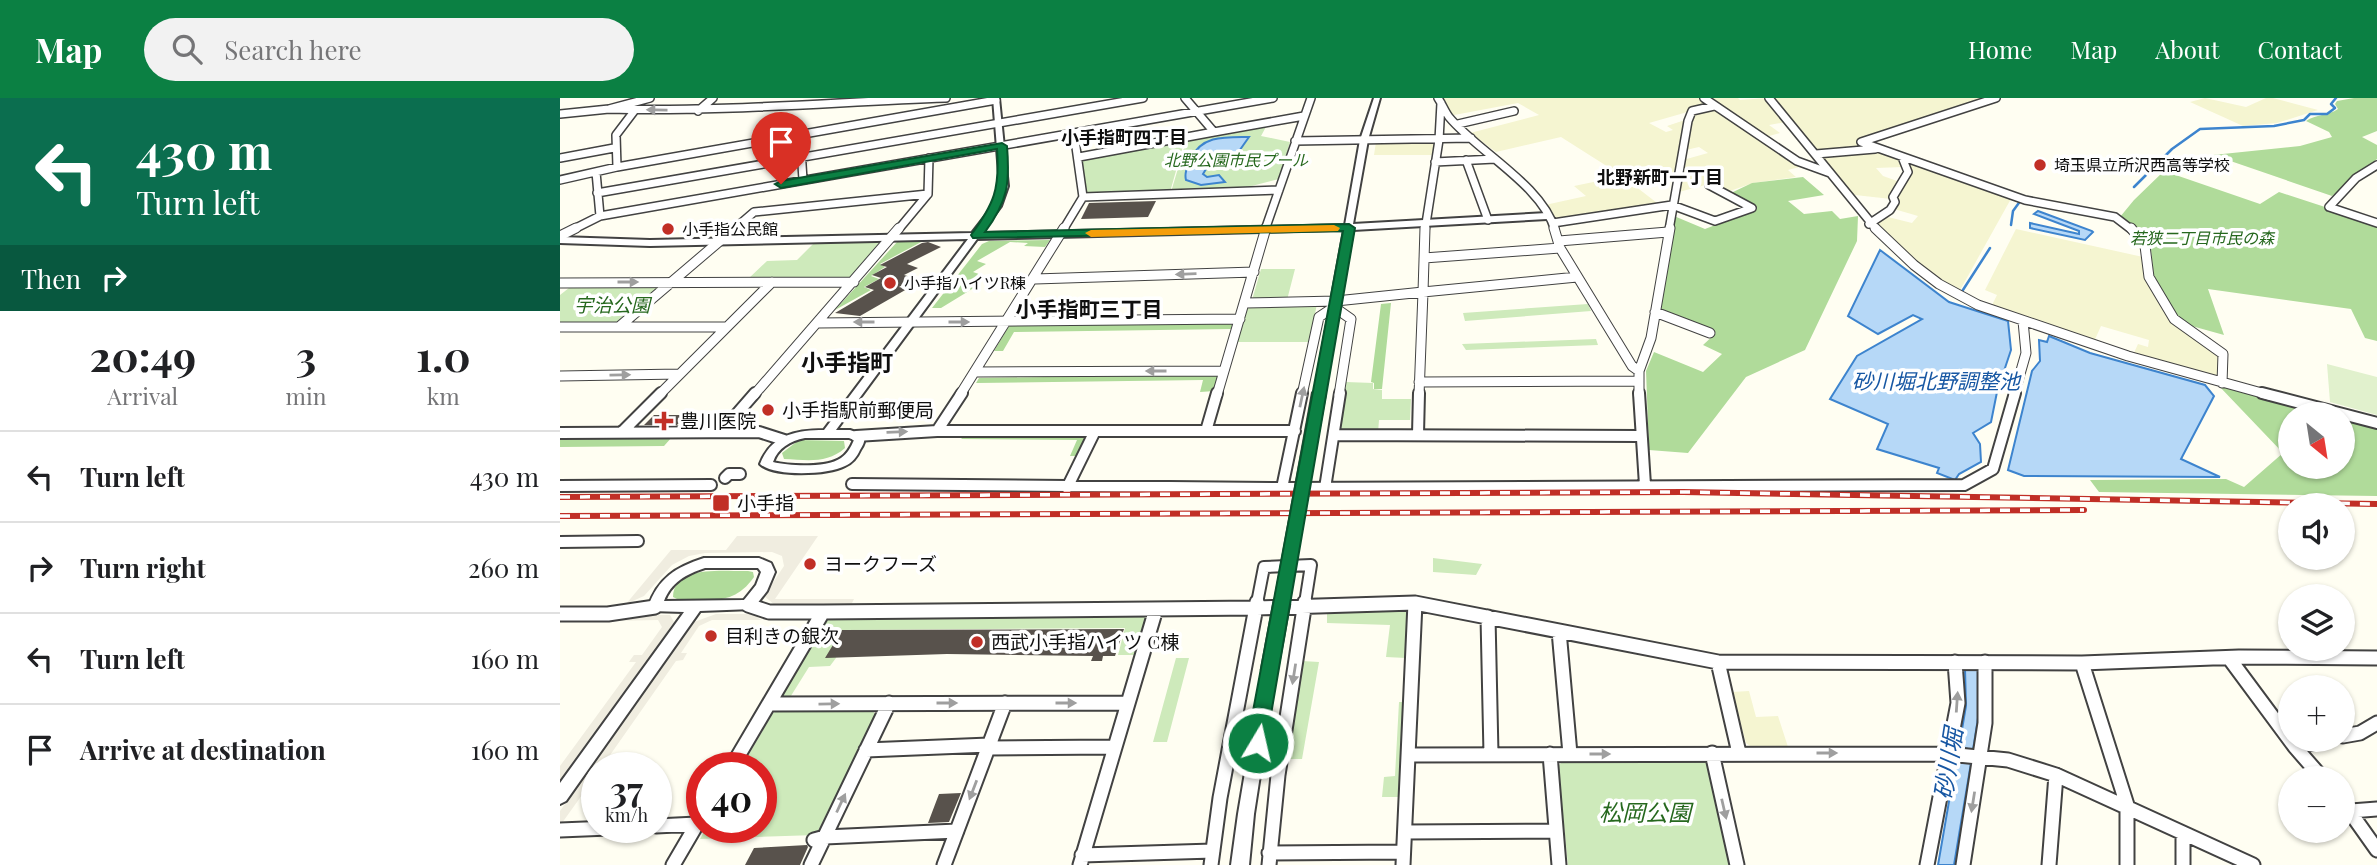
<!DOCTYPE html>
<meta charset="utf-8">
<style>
:root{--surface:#fff;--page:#f2f2f2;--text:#202124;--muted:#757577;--line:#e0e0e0;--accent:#0b8043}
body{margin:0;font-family:"Playfair Display","Noto Sans JP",serif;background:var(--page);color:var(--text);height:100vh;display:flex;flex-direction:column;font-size:26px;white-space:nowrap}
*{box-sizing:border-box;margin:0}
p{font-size:23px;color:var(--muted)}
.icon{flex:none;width:38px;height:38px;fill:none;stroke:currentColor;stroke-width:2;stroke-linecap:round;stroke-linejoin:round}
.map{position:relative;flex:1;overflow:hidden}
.panel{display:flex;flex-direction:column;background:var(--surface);width:560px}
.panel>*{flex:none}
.hud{background:#0b6e4f;color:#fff;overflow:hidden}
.needle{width:46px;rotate:150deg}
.fabs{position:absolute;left:1718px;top:304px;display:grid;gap:14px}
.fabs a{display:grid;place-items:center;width:77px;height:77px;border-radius:50%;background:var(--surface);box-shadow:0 2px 5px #0004;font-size:35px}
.speed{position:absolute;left:21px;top:654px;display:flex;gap:14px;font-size:35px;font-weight:700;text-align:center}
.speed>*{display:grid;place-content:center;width:91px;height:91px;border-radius:50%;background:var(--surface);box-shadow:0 2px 5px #0004;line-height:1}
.speed small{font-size:18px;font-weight:400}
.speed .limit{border:10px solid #d22;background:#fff;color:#111}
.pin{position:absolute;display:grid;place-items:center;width:60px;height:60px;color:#fff;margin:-72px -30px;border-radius:50% 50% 50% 0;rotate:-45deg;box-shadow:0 0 7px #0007}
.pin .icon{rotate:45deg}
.me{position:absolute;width:77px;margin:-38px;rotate:9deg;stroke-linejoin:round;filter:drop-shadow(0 0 5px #0008)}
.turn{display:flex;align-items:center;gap:24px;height:147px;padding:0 21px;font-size:32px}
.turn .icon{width:91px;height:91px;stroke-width:2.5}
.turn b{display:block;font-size:49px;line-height:60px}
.then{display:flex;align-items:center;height:66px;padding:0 21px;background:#0003;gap:14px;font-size:26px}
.eta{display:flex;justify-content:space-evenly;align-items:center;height:119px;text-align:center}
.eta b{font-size:42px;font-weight:700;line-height:49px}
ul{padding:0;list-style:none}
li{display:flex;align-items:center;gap:21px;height:91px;padding:0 21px;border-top:2px solid var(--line)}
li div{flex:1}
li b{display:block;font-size:26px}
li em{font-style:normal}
header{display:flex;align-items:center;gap:42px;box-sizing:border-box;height:98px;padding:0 35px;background:var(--accent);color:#fff}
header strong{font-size:33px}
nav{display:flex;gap:38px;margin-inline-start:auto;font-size:24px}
.search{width:490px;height:63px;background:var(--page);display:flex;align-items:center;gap:18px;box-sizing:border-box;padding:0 24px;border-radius:38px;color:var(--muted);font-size:26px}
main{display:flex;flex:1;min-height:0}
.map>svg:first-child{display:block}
.farmland{fill:#f5f5d1}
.green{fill:#ceeabb}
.forest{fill:#b0db9a}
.pitch{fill:#e1f1cd}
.plaza{fill:#f0ede0}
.water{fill:#b6d8f7;stroke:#3d84ce;stroke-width:2}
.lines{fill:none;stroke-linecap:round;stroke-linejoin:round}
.stream{stroke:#3d84ce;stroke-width:2.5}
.building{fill:#58524c}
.minor-far3-casing{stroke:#424242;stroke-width:10}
.minor-far2-casing{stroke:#424242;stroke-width:11}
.minor-far1-casing{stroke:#424242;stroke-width:14}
.minor-casing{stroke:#424242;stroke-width:17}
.tertiary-casing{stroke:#424242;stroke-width:4}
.minor-far3{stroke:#fff;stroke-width:7}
.minor-far2{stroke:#fff;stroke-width:9}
.minor-far1{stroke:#fff;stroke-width:10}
.minor{stroke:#fff;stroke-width:13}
.tertiary{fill:#fff;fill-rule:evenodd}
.rail-casing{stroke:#c12f26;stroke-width:6}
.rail{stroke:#fff;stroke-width:3.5;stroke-dasharray:10;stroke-linecap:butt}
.tertiary-bridge-far2-casing{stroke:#424242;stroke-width:12;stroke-linecap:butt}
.tertiary-bridge-far1-casing{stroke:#424242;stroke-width:16;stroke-linecap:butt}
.tertiary-bridge-casing{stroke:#424242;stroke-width:19;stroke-linecap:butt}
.tertiary-bridge-far2{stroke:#fff;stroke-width:10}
.tertiary-bridge-far1{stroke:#fff;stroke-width:12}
.tertiary-bridge{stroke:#fff;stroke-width:16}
.oneway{fill:#9f9f9f}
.route{fill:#0b8043;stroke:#07532c;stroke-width:2}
.slow{fill:#f59e0b}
.poi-dot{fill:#c12f26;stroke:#fff;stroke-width:2.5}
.labels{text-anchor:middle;stroke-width:7;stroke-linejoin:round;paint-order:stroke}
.far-park-label{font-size:16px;font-style:italic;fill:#26681e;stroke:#fff}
.far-poi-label{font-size:16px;fill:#0f0f0f;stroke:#fff;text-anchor:start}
.far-neighbourhood-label{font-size:18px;font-weight:bold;fill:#0f0f0f;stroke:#fff}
.park-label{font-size:19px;font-style:italic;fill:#26681e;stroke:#fff}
.poi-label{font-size:19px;fill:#0f0f0f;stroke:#fff;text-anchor:start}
.neighbourhood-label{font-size:21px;font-weight:bold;fill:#0f0f0f;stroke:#fff}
.water-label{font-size:21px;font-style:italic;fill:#1757a3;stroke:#fff}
.quarter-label{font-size:23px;font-weight:bold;fill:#0f0f0f;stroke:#fff}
.near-park-label{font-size:23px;font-style:italic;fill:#26681e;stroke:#fff}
.near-water-label{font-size:24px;font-style:italic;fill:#1757a3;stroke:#fff}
</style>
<header>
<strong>Map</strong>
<div class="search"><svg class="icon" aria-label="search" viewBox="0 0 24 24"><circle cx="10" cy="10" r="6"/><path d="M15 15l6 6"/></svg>Search here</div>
<nav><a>Home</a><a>Map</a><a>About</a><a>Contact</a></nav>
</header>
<main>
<section class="panel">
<div class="hud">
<div class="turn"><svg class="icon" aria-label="left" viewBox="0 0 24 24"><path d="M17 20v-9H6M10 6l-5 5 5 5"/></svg><div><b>430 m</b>Turn left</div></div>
<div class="then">Then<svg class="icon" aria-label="right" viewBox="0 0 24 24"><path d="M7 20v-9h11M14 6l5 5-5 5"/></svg></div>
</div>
<div class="eta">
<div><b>20:49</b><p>Arrival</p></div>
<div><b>3</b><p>min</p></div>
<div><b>1.0</b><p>km</p></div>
</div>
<ul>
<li><svg class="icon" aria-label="left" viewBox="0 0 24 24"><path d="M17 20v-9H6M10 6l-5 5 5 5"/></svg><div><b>Turn left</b></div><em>430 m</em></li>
<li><svg class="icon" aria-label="right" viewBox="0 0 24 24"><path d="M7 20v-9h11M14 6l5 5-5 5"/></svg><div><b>Turn right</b></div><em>260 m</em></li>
<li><svg class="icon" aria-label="left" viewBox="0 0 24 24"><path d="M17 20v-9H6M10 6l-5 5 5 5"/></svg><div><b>Turn left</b></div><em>160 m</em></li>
<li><svg class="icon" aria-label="arrive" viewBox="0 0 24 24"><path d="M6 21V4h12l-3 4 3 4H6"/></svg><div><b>Arrive at destination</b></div><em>160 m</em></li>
</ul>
</section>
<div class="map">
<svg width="1817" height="767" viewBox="0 0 1817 767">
<rect width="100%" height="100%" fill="#fffef2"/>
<!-- farmland -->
<path class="farmland" d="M879,0H1142L1152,7L1089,25L1106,34L1113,32L1107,28L1125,22L1116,77L1087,83L1078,76L1064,79L1001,39L936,54L910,35L979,17L958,5L889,18Z
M1145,0H1178L1180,2L1207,0L1226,24L1209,27L1220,35L1202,40Z
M1212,0H1433L1297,43L1308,49L1263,54L1256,52Z
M1645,0L1686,9L1706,0H1713L1758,12L1717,25L1683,28L1630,4Z
M1153,8L1190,36L1235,63L1247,67L1228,72L1236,79L1193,85L1167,94L1149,86L1119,94L1123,62L1148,55L1139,49L1126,52L1130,23L1134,13Z
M816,44H875L874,57H814Z
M1314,53L1342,63L1343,69L1316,70L1323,78L1340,84L1331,101L1286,96L1262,59Z
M1344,63L1452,99L1399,194L1380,184L1335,147L1315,125L1328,119L1352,125L1358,118L1334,111V100L1350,74Z
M1048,81L1061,90L1075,88L1101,108L997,123L985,107L1026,98L1014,88Z
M1456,131L1583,159L1590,185L1660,259L1658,281L1573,257L1578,246L1588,249L1589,242L1541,228L1533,246L1431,209L1437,197L1425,192Z
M1189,593L1196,619L1218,618L1228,649L1193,650L1186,645L1172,594Z"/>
<!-- green -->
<path class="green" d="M707,27L701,38L730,44L719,81L680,91L611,94L627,40Z
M625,41L610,94L526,98L520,59Z
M323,144L292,181L187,182L207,163L237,162L254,145Z
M701,171H735L727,202H692Z
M14,186H105L59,228L0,229V197Z
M686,206H757L749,244H675Z
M1028,206L1031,213L905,223L903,215Z
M1036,241L1038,247L906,252L902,246Z
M786,284L813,285V291L822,292V301H851L850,322H819L818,335L779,334Z
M873,460L922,466L916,477L873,474Z
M843,509L849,514L846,560L826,559L830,527L767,525V516H749L754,513Z
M274,517H582L586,520L575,557H558L565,530L282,532L276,560L270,568L249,569L229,601H225L223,596L265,522Z
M616,560H629L607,644H593Z
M742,563L759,564L742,661H728Z
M839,604H844L839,699H822L824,679L835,678Z
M311,611L316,617L256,737L140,741L146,730H201V670H181L213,615L220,612Z
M1143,662L1151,667L1172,767H1008L998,668L1003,663Z"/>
<!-- forest -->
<path class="forest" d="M1794,0H1817V33L1802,39L1817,47V61L1772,98L1653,57L1740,48L1772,39L1769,34L1746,23C1756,16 1768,18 1778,11L1775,6L1777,3Z
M1604,73L1700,106L1719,94L1817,126V243L1805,240L1791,211L1648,191L1664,237L1621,225L1594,180L1591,152L1574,128L1560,119L1574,102Z
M1243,79L1264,97L1228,103L1244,116L1272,113L1280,121L1298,118L1297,143L1245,252L1186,279L1128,355L1089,352L1086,273L1094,254L1143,274L1162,256L1143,247L1156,235L1098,212L1114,118L1145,131L1197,111L1171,95L1192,85Z
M490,142L485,149L464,148L468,145L450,144L417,163L426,166L413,174L422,177L409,185L417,188L381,210H372L422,146L429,143Z
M363,143L320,166L325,169L311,178L319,181L304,189L311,192L275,212L337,144Z
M831,205L822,291H814V285L811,284L821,206Z
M673,224L671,231L454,234L443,253H434L449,228Z
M660,276L655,293L640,294L643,282L416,285L419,280Z
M1659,288L1774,317H1731V369H1783V319L1817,329V398L1539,394L1530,382L1666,381L1684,389L1723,355Z
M404,338H526L516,358H510L517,342L401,341Z
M112,339L104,348L0,349V340Z
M239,342L284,343L285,350C267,366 247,362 224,361L222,355Z
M188,473L193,474L194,479C173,509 150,501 117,501L113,499C114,466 166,474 188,473Z"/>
<!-- pitch -->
<path class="pitch" d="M1767,266L1817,279V317L1770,304Z"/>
<!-- plaza -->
<path class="plaza" d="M177,438H258L215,501H294L291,507H215L204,498L224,468L222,458L212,454L145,455L129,458L112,467L84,498L66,506L111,452H166Z
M156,516H199L198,520L202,522H152L139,528L121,555H127L123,562L116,563L41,670H37V676L2,725H0V713L106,564L86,563L0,683V668L76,564H69L71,561L74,557H82L102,529L98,522L50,523L62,517H110L114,524L92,556H111L134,524Z"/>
<!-- water -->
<path class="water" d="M689,39L677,56L654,58L643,76L647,79L659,77L665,84L641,87L626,82C624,74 628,68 631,61C641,37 666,39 689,39Z
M1478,113L1532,133L1533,134L1525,142L1470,130V125L1519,136V133L1474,116Z
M1320,152L1389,204L1448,223L1451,252L1437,294L1431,324L1413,335L1420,346L1421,364L1399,376L1395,382L1377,375L1379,370L1317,351L1328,326L1270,301L1297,258L1362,221L1353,217L1318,236L1288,218Z
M1489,238L1530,255L1645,287L1654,298L1621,361L1660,379L1464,378L1448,372L1472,273L1480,263L1479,242L1487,244Z
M1405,571H1421V601L1413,652L1399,649L1406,608Z
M1396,663L1411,665L1394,767H1378Z"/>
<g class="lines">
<!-- stream -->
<path class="stream" d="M1574,89L1612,51L1640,31L1714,28L1744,22L1750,16H1767L1775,10L1771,6L1776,0
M1451,127L1453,113L1461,102
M1401,195L1430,150"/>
</g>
<!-- building -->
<path class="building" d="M596,103L588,119L521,121L529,105Z
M368,144L381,149L347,166L358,170L344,177L354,180L339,189L347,191L300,218L275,215L314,192L305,189L321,180L312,177L327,169L320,167L362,145Z
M94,317H126L117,327H84Z
M564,531L555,558H543L542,563H531L533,558L387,556L265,560L282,532Z
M401,695L389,724L368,725L379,696Z
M247,747L248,749L240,767H185L194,750Z"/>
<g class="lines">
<defs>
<path id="minor-far3" d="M625,0L654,34L744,18
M878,0C882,6 885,14 889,19C918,54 982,87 995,132
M1144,0L1237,63L1270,75
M1209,0L1317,132
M1436,0L1301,44L1465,102L1555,119L1572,132
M49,11C161,14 274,4 386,0
M138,13L153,0
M0,16L49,11L90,0
M898,26L954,13
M240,36L243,82
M735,43L911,40
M1256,56L1315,51
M519,59L654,34
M0,60L54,50
M906,62L928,122
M875,64L935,61
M1817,67L1796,80L1769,109L1817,125
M57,69L56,37L75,12
M36,74L40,118
M0,82L57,69L436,2
M37,95L583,0
M523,99L719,92
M993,125L1112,107L1155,123L1192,110L1149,87
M1309,126L1330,112L1335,104L1333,99L1348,74L1342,59
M12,132L40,118L713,0
M173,132L194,114L368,96
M338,132L368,96L369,60
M503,132L523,99L514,35
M705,132L751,0
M865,132L879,42L881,5
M1109,132L1128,23L1132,13L1154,8"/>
<path id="minor-far2" d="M865,130L863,194L1017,179
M994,130L1000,150L1072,268L1079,273V297
M1315,130L1354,167L1379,186L1418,207L1568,258L1709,297
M1571,130L1585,148L1589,179L1614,221L1663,256L1662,285
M0,138L16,130
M999,143L1108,134
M864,160L1000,150
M475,181L694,174
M0,185L294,184
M685,205L776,203L863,194L859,297
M1095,214L1150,235
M258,225L680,221
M60,228L175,130
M0,229H167
M1079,273L1091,240L1110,130
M415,274L664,273
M0,278L120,276
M859,284L1079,283
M99,297L212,184
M194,297L339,130
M400,297L504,130
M657,297L706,130
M742,297L759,219L774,209L791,221L779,297
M1454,297L1466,255L1463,223"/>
<path id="minor-far1" d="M1079,295L1085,387
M1702,295L1817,325
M377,333L402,295
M646,333L657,295
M62,334L101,295
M161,334L195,295
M0,335L199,334L224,342
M858,336L859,295
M774,337L1080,338
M296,338L377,333H735
M165,380L169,376H180
M292,386L722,390L1404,387L1433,371L1455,295
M0,388L151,387
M507,390L535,333
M722,390L742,295
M765,390L780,295
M0,444L78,443
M697,505L704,469L751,467L745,505
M845,505H857"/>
<path id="minor" d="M188,507L209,514H263L697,510L855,505L1158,564L1522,565L1679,559L1817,560
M0,516H48L95,509
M928,519L931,656
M999,533L1010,656
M1669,560L1735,649L1763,681
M1158,564L1179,655
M1522,565L1567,707V767
M209,606L566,605
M1783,638L1800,635L1817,625
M1735,649L1766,642
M429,650L553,649
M306,652L429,647
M1152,655L1177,767
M990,656L999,767
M849,657L1388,656L1448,662L1496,677L1693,767
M171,670L263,514
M1783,704L1817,752
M1791,713L1817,711
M96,728L137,726L142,718
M0,732L49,730
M845,734L996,733
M1623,736V767
M254,742L265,739L397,733
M709,755L842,754
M522,757L653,753
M113,767L137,726
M251,767L329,605
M384,767L445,605
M520,767L596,511
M651,767L660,700L697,504
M709,767L718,677L745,504
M843,767L855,505
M1367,767L1398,605L1395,564
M1403,767L1425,625V564
M1489,767L1496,677"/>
<path id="tertiary" d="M433,0H439L448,88L441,108L421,135L785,127L800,42L814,0H820L808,42L793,126L987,115L991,118L987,121L793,132L765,292L760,295L755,292L784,132L417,141L276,332H290L304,337C305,343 304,346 300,352C297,359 292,365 285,368C268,377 214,379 200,366C211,337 236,332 264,332L408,141L90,148L0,145V139L90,142L412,135L433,108L440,88ZM245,340H289L294,342C291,349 287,356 281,360C267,370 229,368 213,364C218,350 230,343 245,340Z
M144,460H199L211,465L215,474L207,493L193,511L140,513L6,703L0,706V685L124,514L90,513L88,509C98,480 116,469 144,460ZM145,470H198L201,474L196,487L184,502L104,503C111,485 126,476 145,470Z
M709,568L714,570L716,574L694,716L689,767H671L678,716L702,574L704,570Z"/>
</defs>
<!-- minor-far3 casing -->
<use href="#minor-far3" class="minor-far3-casing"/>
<!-- minor-far2 casing -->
<use href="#minor-far2" class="minor-far2-casing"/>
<!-- minor-far1 casing -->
<use href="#minor-far1" class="minor-far1-casing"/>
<!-- minor casing -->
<use href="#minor" class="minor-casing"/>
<!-- tertiary casing -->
<use href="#tertiary" class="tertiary-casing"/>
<!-- minor-far3 -->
<use href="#minor-far3" class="minor-far3"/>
<!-- minor-far2 -->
<use href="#minor-far2" class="minor-far2"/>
<!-- minor-far1 -->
<use href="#minor-far1" class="minor-far1"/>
<!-- minor -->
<use href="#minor" class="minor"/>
<!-- tertiary -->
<use href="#tertiary" class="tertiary"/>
<defs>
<path id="rail" d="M0,399L1123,394L1817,406
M0,418L1524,412"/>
</defs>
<!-- rail casing -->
<use href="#rail" class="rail-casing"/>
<!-- rail -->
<use href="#rail" class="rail"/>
<defs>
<path id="tertiary-bridge-far2" d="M759,297L760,292"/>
<path id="tertiary-bridge-far1" d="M721,505L759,295"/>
<path id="tertiary-bridge" d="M709,574L722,504"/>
</defs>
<!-- tertiary-bridge-far2 casing -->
<use href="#tertiary-bridge-far2" class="tertiary-bridge-far2-casing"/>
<!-- tertiary-bridge-far1 casing -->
<use href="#tertiary-bridge-far1" class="tertiary-bridge-far1-casing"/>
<!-- tertiary-bridge casing -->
<use href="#tertiary-bridge" class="tertiary-bridge-casing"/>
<!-- tertiary-bridge-far2 -->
<use href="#tertiary-bridge-far2" class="tertiary-bridge-far2"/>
<!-- tertiary-bridge-far1 -->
<use href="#tertiary-bridge-far1" class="tertiary-bridge-far1"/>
<!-- tertiary-bridge -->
<use href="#tertiary-bridge" class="tertiary-bridge"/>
</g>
<!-- one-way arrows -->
<defs><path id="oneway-solid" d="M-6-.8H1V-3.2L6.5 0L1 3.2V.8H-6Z" transform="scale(1.75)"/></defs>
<g class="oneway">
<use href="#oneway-solid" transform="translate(97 12) rotate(-179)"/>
<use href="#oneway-solid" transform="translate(626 176) rotate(178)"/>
<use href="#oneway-solid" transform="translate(68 184)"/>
<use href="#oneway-solid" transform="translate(304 224) rotate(180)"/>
<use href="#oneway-solid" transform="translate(399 224)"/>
<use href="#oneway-solid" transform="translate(596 273) rotate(180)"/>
<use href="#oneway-solid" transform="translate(60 277) rotate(-1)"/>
<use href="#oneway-solid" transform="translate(742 299) rotate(-78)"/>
<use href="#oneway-solid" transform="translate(337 334) rotate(-2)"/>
<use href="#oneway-solid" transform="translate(734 576) rotate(99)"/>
<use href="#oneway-solid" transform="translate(1397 604) rotate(-86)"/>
<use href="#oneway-solid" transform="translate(387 605)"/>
<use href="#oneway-solid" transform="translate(506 605)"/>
<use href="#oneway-solid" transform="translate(269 606) rotate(-1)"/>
<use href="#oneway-solid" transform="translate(1267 655)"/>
<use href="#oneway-solid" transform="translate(1040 656)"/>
<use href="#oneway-solid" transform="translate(413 692) rotate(111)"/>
<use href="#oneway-solid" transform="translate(1413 704) rotate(99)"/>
<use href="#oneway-solid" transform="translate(281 705) rotate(-65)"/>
<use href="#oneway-solid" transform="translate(1164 711) rotate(77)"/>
</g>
<!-- route -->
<path class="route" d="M442,45L447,48C450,85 448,103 425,134L789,126L795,130L705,651L698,654L690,651L687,645L783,133L413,140L411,137C434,106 440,91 437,51L221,90L215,86L221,83Z"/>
<!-- slow -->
<path class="slow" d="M774,127L780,130L778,133L531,139L525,135L531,132Z"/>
<!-- markers -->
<g class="poi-dot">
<circle cx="1480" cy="67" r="7"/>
<circle cx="108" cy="131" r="7"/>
<circle cx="330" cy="185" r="7"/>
<circle cx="208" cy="312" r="7"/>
<path d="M100.5 312.5h7v7h7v7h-7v7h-7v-7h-7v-7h7z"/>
<rect x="152" y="396" width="18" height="18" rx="3.5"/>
<circle cx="250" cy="466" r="7"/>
<circle cx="151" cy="538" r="7"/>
<circle cx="417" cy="544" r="7"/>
</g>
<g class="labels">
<!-- far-park labels -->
<g class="far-park-label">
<text x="676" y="68">北野公園市民プール</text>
<text x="1642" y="146">若狭二丁目市民の森</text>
</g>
<!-- far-poi labels -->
<g class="far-poi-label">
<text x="1494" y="73">埼玉県立所沢西高等学校</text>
<text x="122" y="137">小手指公民館</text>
<text x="344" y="191">小手指ハイツR棟</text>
</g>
<!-- far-neighbourhood labels -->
<g class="far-neighbourhood-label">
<text x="564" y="46">小手指町四丁目</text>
<text x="1100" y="86">北野新町一丁目</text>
</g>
<!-- park labels -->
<g class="park-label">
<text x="52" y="214">宇治公園</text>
</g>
<!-- poi labels -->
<g class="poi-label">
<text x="222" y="319">小手指駅前郵便局</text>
<text x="120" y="330">豊川医院</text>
<text x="177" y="412">小手指</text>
<text x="264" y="473">ヨークフーズ</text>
<text x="165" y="545">目利きの銀次</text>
<text x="431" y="551">西武小手指ハイツ C棟</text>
</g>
<!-- neighbourhood labels -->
<g class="neighbourhood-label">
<text x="529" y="219">小手指町三丁目</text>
</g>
<!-- water labels -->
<g class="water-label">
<text x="1376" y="291">砂川堀北野調整池</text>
</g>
<!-- quarter labels -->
<g class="quarter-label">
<text x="287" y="273">小手指町</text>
</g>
<!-- near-park labels -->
<g class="near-park-label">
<text x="1085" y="723">松岡公園</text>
</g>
<!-- near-water labels -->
<g class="near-water-label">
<text transform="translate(1389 666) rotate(-81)" y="8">砂川堀</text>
</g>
</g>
</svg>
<div class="fabs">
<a><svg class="needle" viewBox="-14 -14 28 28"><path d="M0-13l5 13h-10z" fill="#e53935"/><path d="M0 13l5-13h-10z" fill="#757577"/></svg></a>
<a><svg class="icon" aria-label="sound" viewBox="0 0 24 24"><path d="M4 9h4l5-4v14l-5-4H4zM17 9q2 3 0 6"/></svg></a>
<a><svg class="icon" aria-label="layers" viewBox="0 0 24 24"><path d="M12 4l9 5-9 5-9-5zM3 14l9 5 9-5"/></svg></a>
<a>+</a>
<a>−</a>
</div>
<div class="speed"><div>37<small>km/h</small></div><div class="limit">40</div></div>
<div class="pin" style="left:221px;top:86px;background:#d93025"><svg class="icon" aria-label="arrive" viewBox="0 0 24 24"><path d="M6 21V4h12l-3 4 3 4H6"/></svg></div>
<svg class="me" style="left:698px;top:645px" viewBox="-20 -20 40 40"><circle r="17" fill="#0b8043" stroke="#fff" stroke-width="3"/><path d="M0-11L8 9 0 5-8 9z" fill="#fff"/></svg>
</div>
</main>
